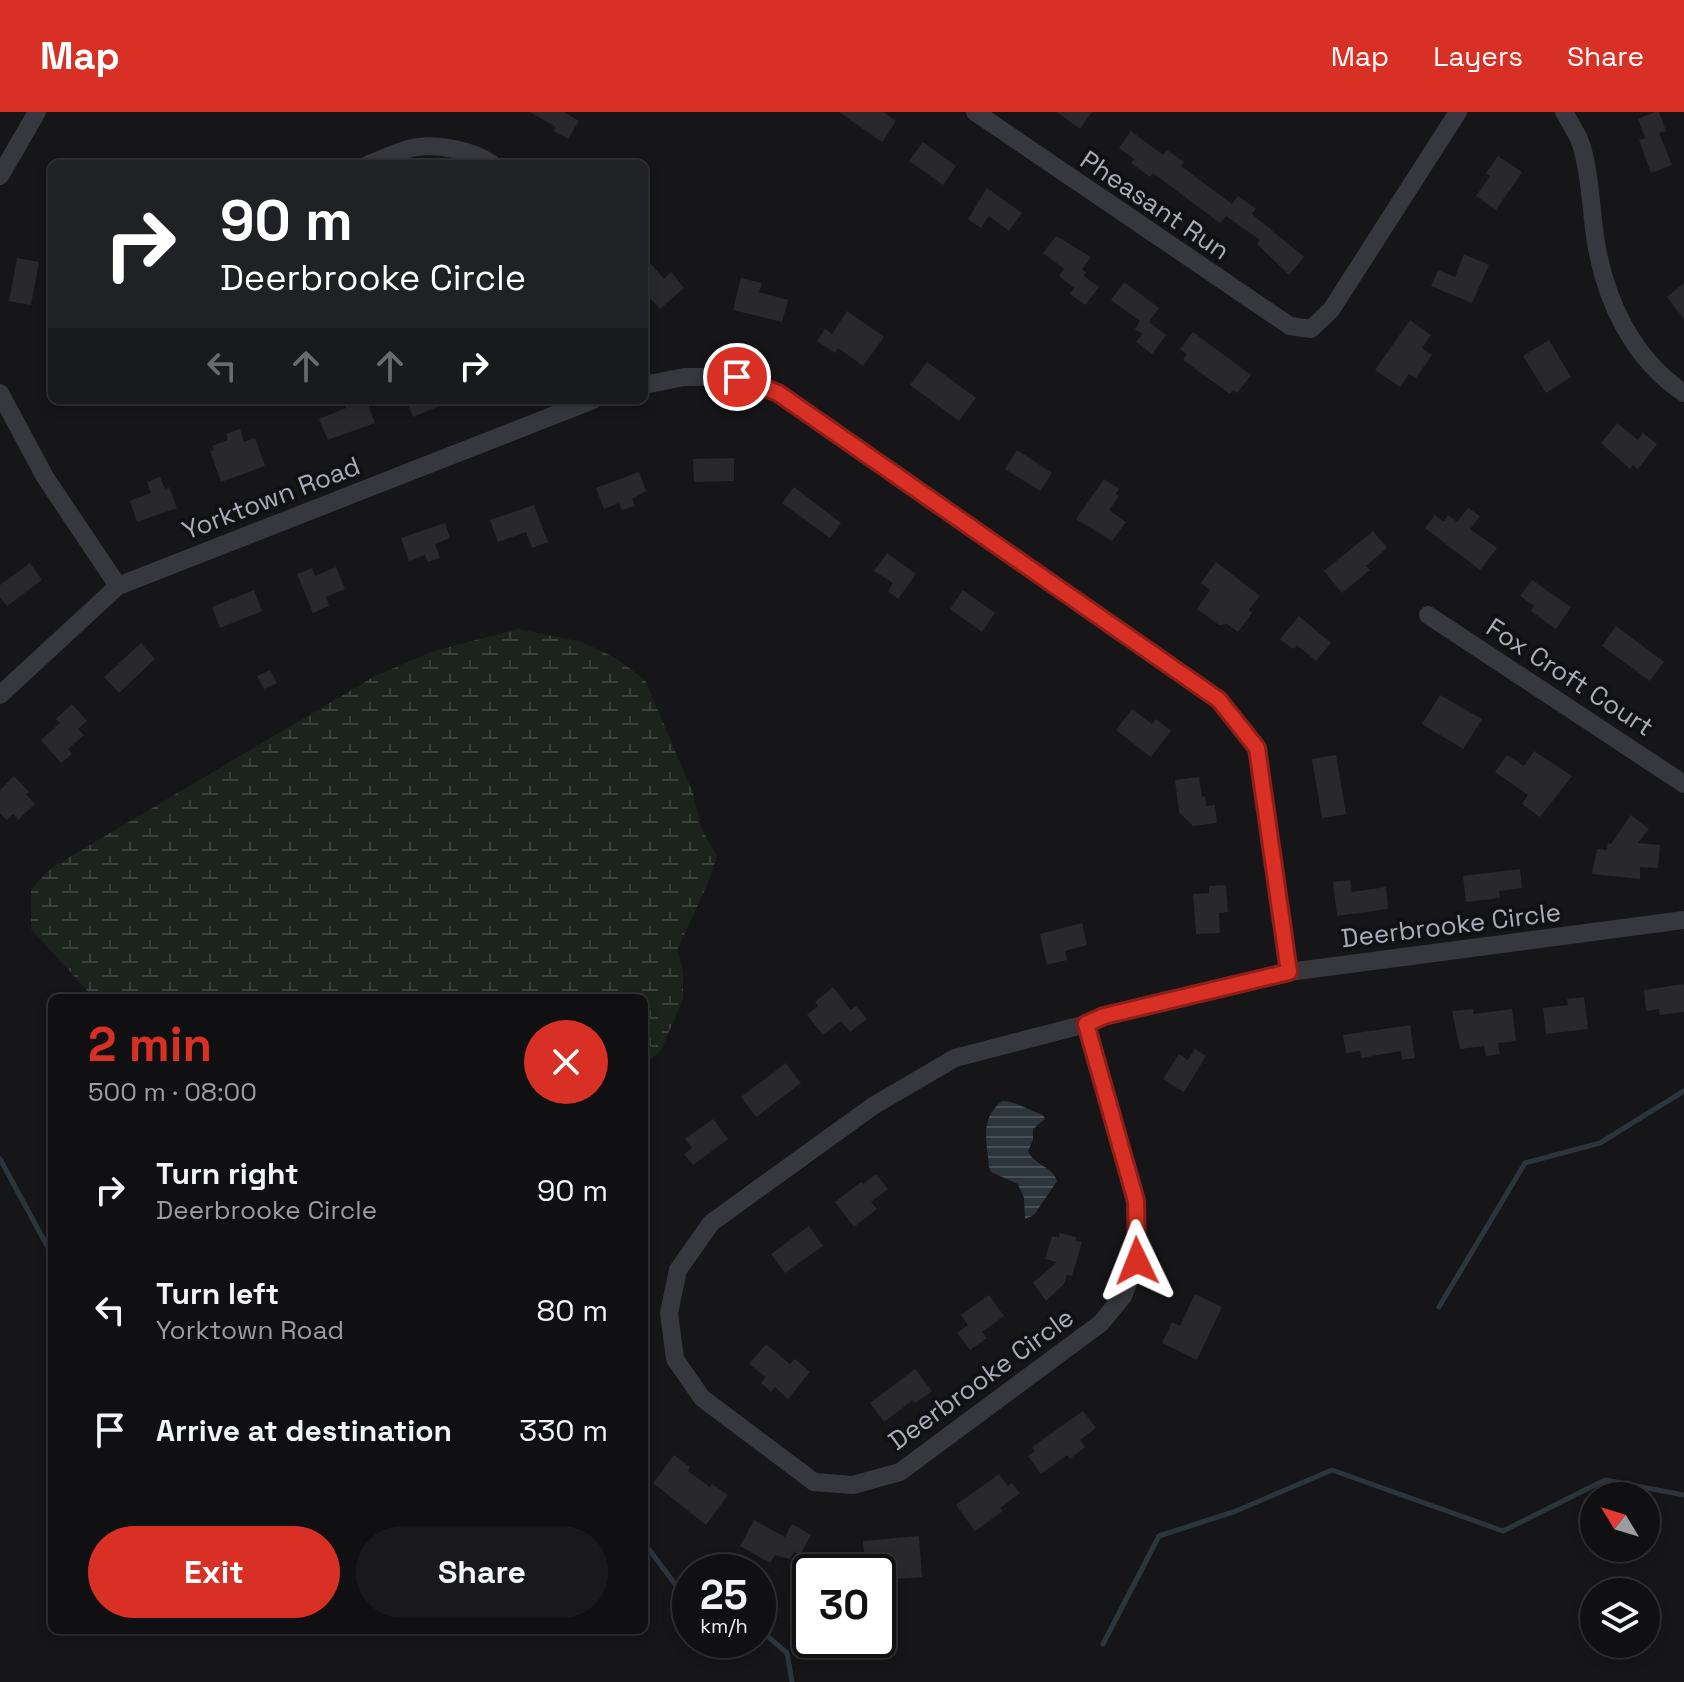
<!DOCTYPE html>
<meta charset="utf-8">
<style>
:root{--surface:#101012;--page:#19191b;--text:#f1f3f6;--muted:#9c9d9f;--line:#303032;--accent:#d93025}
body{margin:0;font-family:"Space Grotesk",sans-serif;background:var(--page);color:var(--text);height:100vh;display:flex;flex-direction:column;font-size:30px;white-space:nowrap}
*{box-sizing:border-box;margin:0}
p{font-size:26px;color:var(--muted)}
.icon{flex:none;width:44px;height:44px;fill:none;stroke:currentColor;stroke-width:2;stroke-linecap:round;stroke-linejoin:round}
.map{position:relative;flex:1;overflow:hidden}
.side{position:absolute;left:48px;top:882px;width:600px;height:640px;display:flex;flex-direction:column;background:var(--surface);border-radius:12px;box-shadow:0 4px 12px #0003,0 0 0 2px var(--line)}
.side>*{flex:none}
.top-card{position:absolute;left:48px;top:48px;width:600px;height:244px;border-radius:12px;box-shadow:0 4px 12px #0003,0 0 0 2px var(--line);background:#202124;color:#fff;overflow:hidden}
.needle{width:52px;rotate:308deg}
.tools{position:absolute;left:1580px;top:1370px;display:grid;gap:16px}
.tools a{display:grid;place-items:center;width:80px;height:80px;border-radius:50%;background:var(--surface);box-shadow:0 4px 12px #0003,0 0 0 2px var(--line);font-size:40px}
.speed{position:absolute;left:672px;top:1442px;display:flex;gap:16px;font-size:40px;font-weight:700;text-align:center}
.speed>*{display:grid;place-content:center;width:104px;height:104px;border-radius:50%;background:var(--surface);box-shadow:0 4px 12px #0003,0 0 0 2px var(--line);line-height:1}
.speed small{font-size:20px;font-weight:400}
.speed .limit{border:4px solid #111;border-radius:12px;background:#fff;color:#111}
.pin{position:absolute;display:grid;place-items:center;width:68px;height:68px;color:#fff;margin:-34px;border:4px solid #fff;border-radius:50%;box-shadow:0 2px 8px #0007}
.me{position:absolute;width:88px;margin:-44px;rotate:358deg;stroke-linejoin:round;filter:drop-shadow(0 0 6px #0008)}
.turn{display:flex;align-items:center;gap:28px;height:168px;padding:0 40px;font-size:36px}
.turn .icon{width:104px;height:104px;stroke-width:2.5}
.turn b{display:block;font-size:56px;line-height:68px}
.lanes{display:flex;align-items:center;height:76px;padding:0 40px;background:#0003;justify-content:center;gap:40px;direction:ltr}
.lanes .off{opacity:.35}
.round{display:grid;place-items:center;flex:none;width:84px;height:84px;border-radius:42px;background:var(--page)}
.headline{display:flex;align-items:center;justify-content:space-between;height:136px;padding:0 40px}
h1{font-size:48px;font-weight:700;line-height:60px;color:var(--accent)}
.cta{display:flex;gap:16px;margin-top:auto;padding:16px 40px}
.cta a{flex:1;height:92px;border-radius:48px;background:var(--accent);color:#fff;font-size:32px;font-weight:700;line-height:92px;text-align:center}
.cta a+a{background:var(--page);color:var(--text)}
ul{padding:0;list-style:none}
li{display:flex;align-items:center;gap:24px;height:120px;padding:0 40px}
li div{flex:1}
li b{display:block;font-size:30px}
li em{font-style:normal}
header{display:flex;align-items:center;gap:48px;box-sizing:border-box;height:112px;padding:0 40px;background:var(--accent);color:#fff}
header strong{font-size:38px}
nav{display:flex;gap:44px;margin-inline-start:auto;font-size:28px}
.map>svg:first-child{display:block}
.wetland{fill:url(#wetland-marsh)}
.water{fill:url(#water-rules)}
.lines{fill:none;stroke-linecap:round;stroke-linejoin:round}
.stream{stroke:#2c353c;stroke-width:5}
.building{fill:#29292c}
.minor{stroke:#37383d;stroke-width:18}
.route-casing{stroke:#8d1f18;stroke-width:20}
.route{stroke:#d93025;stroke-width:14}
.labels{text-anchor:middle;stroke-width:8;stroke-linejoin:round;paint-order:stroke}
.street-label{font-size:26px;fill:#a8adb8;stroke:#111113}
</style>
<header>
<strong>Map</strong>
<nav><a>Map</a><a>Layers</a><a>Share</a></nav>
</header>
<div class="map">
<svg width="1684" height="1570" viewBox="0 0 1684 1570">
<defs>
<pattern id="wetland-marsh" width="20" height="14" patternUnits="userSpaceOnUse" patternTransform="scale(2)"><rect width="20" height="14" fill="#1c231d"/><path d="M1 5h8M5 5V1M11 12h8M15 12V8" fill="none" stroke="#3a403c"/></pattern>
<pattern id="water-rules" width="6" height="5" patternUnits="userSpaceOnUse" patternTransform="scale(2)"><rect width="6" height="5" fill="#2c353c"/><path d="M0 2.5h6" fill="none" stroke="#485056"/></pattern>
</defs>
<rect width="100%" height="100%" fill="#161618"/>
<!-- wetland -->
<path class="wetland" d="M518,517L582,530L614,545L645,568L693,681L702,718L717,744L708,771L678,836L683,861V887L661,938L644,953V886H94L31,817V777L51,756L375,564L431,540Z"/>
<!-- water -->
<path class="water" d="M1002,989C1016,989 1029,999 1043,1003L1045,1007L1033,1017V1028L1028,1039C1034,1053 1052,1054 1057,1069L1034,1103L1025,1107L1024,1086L1018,1072L991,1060L989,1055C987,1029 979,1007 1002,989Z"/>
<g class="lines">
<!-- stream -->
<path class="stream" d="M0,1047L52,1143
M1439,1195L1525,1051L1600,1031L1684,979
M644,1431L685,1485L690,1487
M758,1516L787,1541L792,1570
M1103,1532L1159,1424L1236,1399L1332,1358L1503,1419L1605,1368L1684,1383"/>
</g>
<!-- building -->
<path class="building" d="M530,0H564L579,9L568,27L554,19L556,15Z
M839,0H883L896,9L882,30Z
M1057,0H1092L1080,17Z
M1655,0H1659L1666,19L1659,21L1672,53L1651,61L1639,28L1645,26L1638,7Z
M1131,19L1163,43L1167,38L1184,50L1181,54L1232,92L1238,84L1256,97L1252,102L1304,145L1289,163L1257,132L1260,128L1226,104L1220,111L1153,61L1150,65L1131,51L1134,47L1119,36Z
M923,30L956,54L943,73L909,49Z
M1498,44L1522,60L1496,98L1476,84L1490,64L1486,61Z
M987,76L1022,101L1009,119L989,104L981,116L968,107Z
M1056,124L1091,145L1082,157L1086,160L1084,164L1099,175L1085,193L1070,182L1074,176L1059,164L1064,157L1043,141Z
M1464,142L1489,153L1472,191L1431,174L1438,158L1455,165Z
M644,144L664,167L671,160L684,176L660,197L644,180Z
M17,146L39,150L31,193L9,189Z
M741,166L762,171L759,180L788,188L782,210L733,198Z
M1124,170L1159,196L1149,210L1166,223L1152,242L1136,230L1142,222L1135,217L1140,209L1111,188Z
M1684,171V207L1667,185Z
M847,199L884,225L863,254L838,236L835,241L817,229L825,217L832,222Z
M1410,208L1431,223L1422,236L1432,243L1416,266L1409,262L1400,275L1375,258Z
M1193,220L1251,263L1237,281L1233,278L1230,282L1183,248L1187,242L1180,237Z
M1549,228L1571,265L1546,281L1523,244Z
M927,250L976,286L959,309L910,273Z
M343,288H366L375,311L328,328L319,307L346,296Z
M406,288H454L413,305Z
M1617,311L1638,328L1643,321L1657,332L1638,357L1633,353L1630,357L1601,331Z
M240,317L244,330L255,326L265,354L221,370L210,339L214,338L212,334L228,328L226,322Z
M1017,338L1052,361L1040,379L1005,357Z
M734,346V369L694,370L693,347Z
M639,360L646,379L632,387L635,394L622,398L619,391L604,397L596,376Z
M160,365L165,377L169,375L177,396L137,410L130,389L151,381L147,370Z
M1104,367L1119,377L1116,382L1119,384L1109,398L1126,410L1112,429L1076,407Z
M794,375L841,411L830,426L782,391Z
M534,393L548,430L532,436L526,420L498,430L490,408Z
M1468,396L1480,404L1470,417L1497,436L1480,458L1425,416L1435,403L1444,410L1448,403L1457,410Z
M445,411L450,426L435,432L440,446L428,450L425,443L409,449L401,426Z
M1373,419L1387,436L1366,454L1370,458L1342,481L1324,459Z
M887,441L916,462L898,487L888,479L893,471L874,459Z
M1216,450L1260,484L1249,498L1252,501L1238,520L1227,512L1219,513L1197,497L1210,478L1201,471Z
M30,451L42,468L7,494L0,485V473Z
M336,455L345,477L326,485L329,494L313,501L297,462L312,456L315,464Z
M1532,468L1571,495L1556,517L1531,499L1534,494L1520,484Z
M254,478L262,499L220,516L212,495Z
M963,478L995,501L982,520L950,497Z
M1299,504L1331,531L1316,549L1297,533L1293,537L1280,527Z
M1616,514L1664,550L1650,569L1602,534Z
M141,531L155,547L119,581L104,565Z
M270,558L277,571L264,577L257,564Z
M1440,583L1482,607L1463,637L1422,612Z
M72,592L87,609L78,617L84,623L68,637L72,642L61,651L41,628L60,611L56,607Z
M1132,597L1152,612L1156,607L1171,619L1151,645L1116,618Z
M1534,639L1572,664L1540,705L1522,692L1528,683L1495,660L1507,643L1524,654Z
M1336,643L1346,702L1322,706L1312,647Z
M14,664L29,680L26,682L35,692L18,708L13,702L7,708L0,701V678Z
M1199,665L1202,685L1205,684L1206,694L1215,693L1217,711L1193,714L1179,700L1175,668Z
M1631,703L1649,717L1638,731L1660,733L1658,756L1640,755V767L1592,762L1597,737L1607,738L1608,731L1611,732Z
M1520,757L1522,776L1499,779L1500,786L1466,790L1463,764Z
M1350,768L1352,780L1386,775L1388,797L1337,804L1333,770Z
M1226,773L1228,800L1219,801L1220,821L1196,822L1193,782L1209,781V774Z
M1082,811L1087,833L1065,839L1067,848L1047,853L1040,822Z
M1684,872V900L1660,903L1659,897L1646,899L1644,878Z
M833,875L851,898L856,894L867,907L850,920L841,909L823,923L807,903L818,894L815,890Z
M1584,885L1588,917L1546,922L1543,896L1568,893L1567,887Z
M1473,897L1474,902L1512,897L1516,929L1498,931L1500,942L1486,944L1484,934L1460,937L1452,899Z
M1410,913L1415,946L1402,948L1401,939L1361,946L1360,939L1346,941L1343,923Z
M1195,937L1206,944L1184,980L1163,967L1179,942L1188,948Z
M786,951L801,971L756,1005L741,985Z
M713,1007L728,1027L693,1053L684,1042L692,1036L685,1027Z
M876,1062L888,1077L871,1090L877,1097L854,1115L835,1090L861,1070L863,1072Z
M809,1114L823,1134L785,1161L771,1142Z
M1060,1121L1076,1125V1129L1082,1130L1072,1164L1067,1163L1064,1172L1046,1189L1033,1171L1057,1150L1045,1147L1052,1124L1059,1126Z
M1195,1182L1222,1195L1197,1248L1162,1231L1172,1210L1180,1214Z
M989,1183L1004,1204L982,1220L987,1226L970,1238L957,1221L968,1213L961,1203Z
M766,1232L790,1252L795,1247L810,1260L788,1287L775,1275L771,1280L761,1271L766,1265L749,1252Z
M915,1257L932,1279L915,1291L913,1288L884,1310L870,1291Z
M1083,1299L1096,1316L1080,1328L1085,1335L1070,1347L1067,1343L1041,1362L1028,1344L1035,1339L1032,1335Z
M674,1343L690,1355L688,1359L710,1375L712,1372L728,1383L706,1413L653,1371Z
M999,1362L1008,1374L1012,1371L1020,1381L1000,1396L1003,1399L975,1419L956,1393Z
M754,1408L785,1425L792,1412L811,1423L800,1443L794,1440L790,1447L775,1443L770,1451L740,1434Z
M919,1424L922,1465L878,1468L876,1451H865L863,1429Z"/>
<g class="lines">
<!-- minor -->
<path class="minor" d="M975,0L1290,214L1311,217L1331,198L1458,0
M1564,0C1569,9 1575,18 1579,27C1590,54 1591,101 1596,131C1606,190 1633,247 1684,281
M369,52C383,47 398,39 412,36C437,31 471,38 492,52
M0,64L37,0
M644,273L684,265H737L778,281L1219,588L1257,636L1289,860
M0,281L45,365L118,474
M1428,503L1684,672
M0,583L118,474L593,288
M1086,912L1136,1089L1137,1149L1123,1184L1101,1211L900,1360L853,1373L814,1370L702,1286L675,1247L669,1201L678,1158L711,1111L873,994L955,946L1086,912L1104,904L1289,860L1684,808"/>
</g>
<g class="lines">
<defs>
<path id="route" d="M737,265L778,281L1219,588L1257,636L1289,860L1104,904L1086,912L1136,1089L1137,1149"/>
</defs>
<!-- route casing -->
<use href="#route" class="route-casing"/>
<!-- route -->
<use href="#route" class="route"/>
</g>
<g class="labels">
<!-- street labels -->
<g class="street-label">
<text transform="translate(1155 93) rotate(34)" y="9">Pheasant Run</text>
<text transform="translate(271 386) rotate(-21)" y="9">Yorktown Road</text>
<text transform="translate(1570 565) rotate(33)" y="9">Fox Croft Court</text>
<text transform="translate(1451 813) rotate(-7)" y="9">Deerbrooke Circle</text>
<text transform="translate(981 1267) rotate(-36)" y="9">Deerbrooke Circle</text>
</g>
</g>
</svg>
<div class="tools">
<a><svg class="needle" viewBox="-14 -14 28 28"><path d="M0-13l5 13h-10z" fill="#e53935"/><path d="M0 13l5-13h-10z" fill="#9c9d9f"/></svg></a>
<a><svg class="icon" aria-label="layers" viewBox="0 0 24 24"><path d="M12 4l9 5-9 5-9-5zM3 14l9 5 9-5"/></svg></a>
</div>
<div class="speed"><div>25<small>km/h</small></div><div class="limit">30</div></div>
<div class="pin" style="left:737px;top:265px;background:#d93025"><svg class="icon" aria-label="arrive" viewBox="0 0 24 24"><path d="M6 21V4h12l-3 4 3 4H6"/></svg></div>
<svg class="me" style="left:1137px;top:1149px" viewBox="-20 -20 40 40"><path d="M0-17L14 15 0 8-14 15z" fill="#d93025" stroke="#fff" stroke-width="4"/></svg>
<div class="top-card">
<div class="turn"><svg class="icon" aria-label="right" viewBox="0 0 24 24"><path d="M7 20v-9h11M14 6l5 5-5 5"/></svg><div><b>90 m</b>Deerbrooke Circle</div></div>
<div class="lanes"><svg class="icon off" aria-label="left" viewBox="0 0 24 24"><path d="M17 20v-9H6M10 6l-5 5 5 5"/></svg><svg class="icon off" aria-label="ahead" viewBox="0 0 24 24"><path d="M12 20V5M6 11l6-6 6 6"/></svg><svg class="icon off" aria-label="ahead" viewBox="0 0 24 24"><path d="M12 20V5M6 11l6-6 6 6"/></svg><svg class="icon" aria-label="right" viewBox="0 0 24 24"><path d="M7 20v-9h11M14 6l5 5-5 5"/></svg></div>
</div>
<section class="side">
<div class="headline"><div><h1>2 min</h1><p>500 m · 08:00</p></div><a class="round" style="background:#d93025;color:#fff"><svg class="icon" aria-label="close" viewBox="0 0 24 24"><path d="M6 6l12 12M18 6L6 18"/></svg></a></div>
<ul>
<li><svg class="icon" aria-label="right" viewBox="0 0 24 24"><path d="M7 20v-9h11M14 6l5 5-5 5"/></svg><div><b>Turn right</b><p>Deerbrooke Circle</p></div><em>90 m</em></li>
<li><svg class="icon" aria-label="left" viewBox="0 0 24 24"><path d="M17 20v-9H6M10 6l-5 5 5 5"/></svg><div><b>Turn left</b><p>Yorktown Road</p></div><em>80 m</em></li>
<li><svg class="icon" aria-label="arrive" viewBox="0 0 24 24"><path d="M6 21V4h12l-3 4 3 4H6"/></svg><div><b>Arrive at destination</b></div><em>330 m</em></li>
</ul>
<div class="cta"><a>Exit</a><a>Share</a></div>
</section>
</div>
